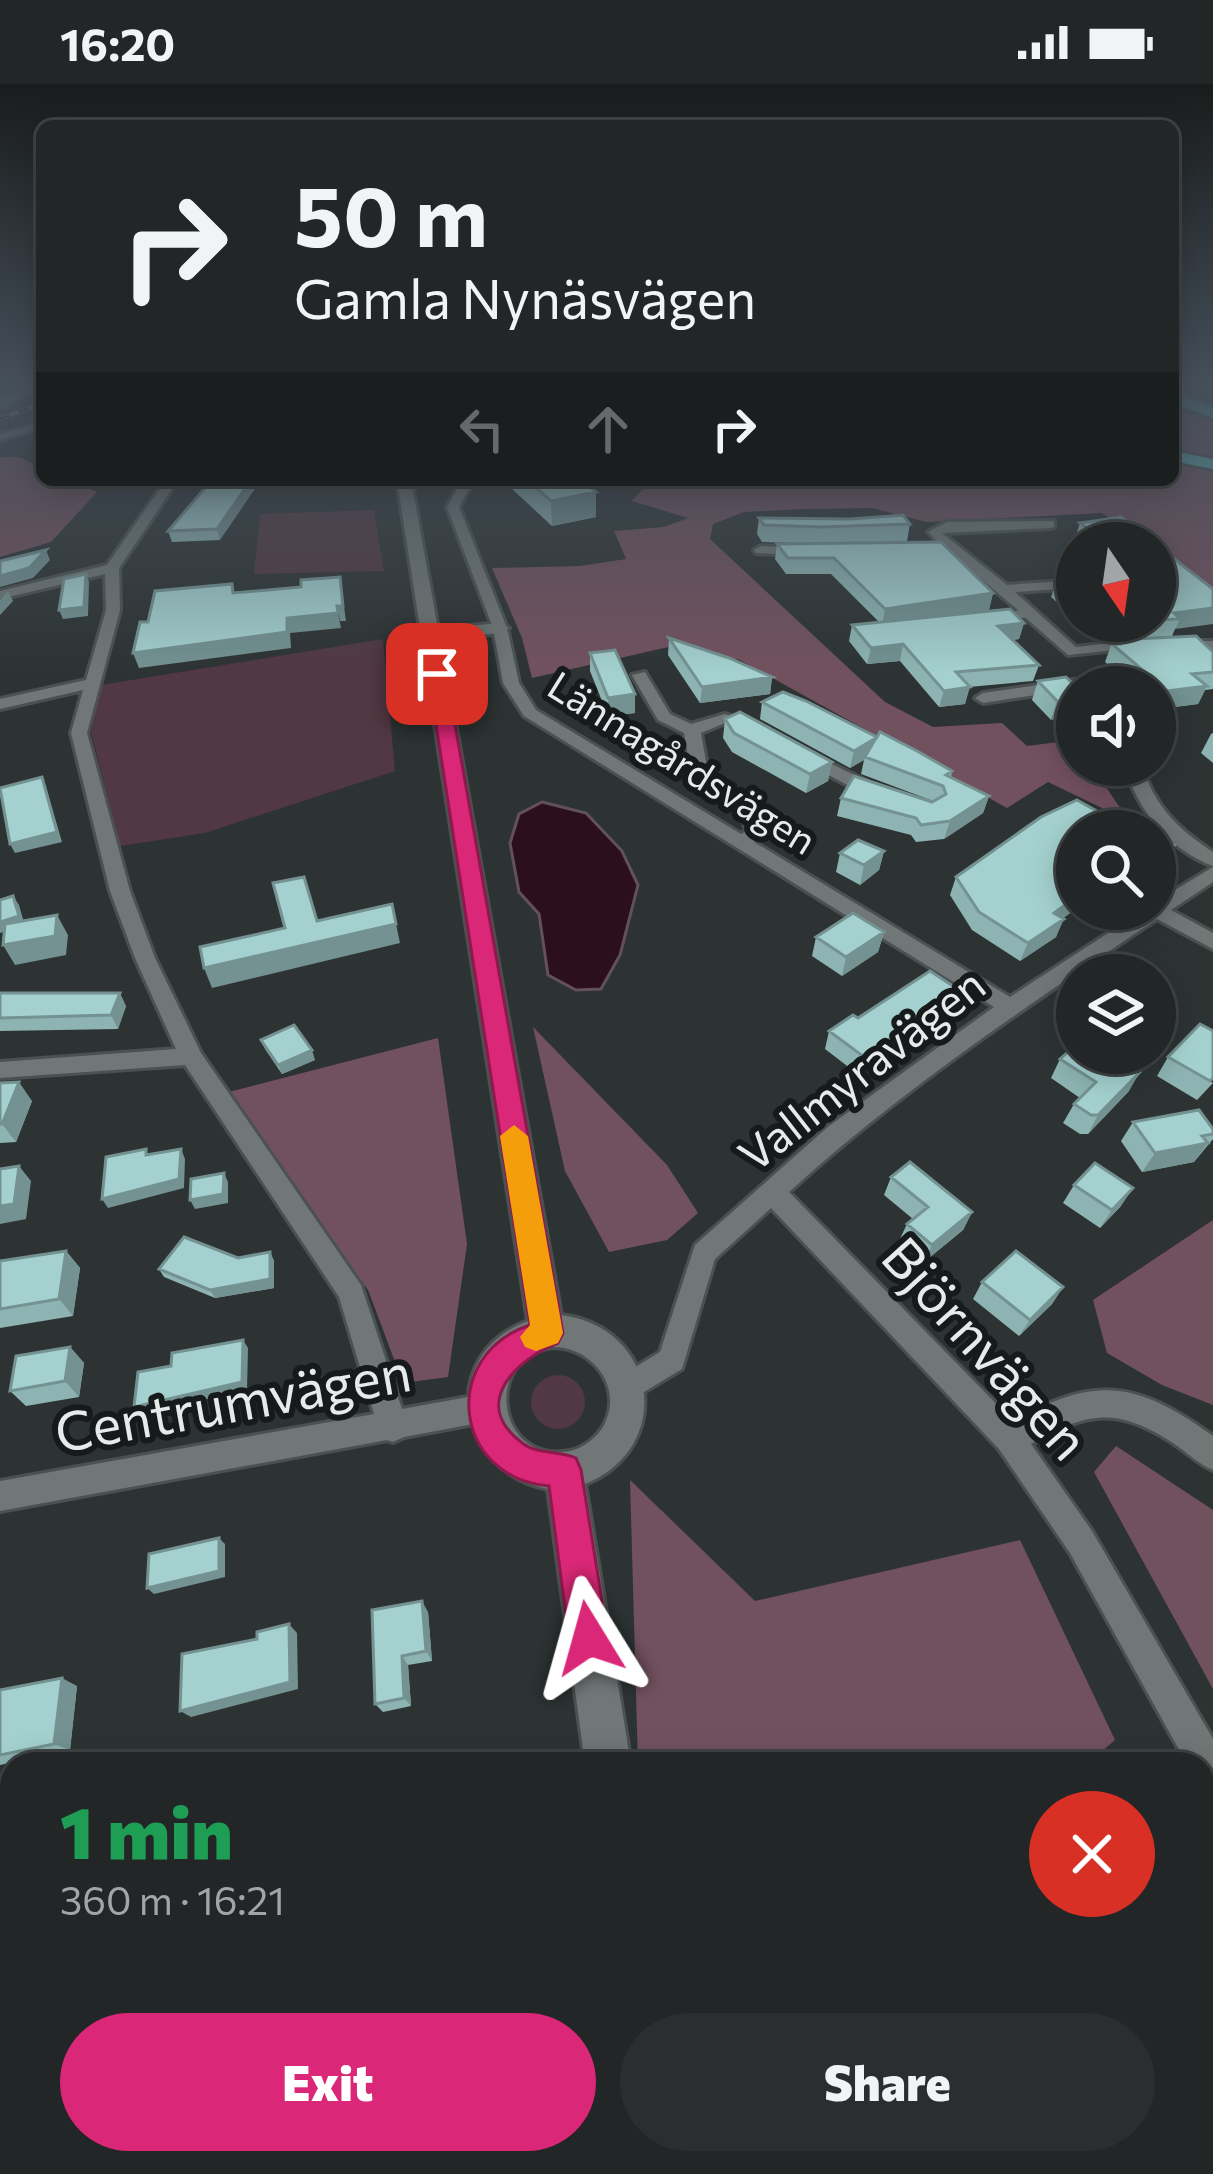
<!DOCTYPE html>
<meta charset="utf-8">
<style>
:root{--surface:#222626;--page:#2a2e2e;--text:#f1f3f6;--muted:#a2a5a7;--line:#3f4343;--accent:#db2777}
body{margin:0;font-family:Commissioner,sans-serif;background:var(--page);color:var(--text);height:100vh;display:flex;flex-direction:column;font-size:45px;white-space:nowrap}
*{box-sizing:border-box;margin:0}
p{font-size:39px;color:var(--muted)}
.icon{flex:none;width:66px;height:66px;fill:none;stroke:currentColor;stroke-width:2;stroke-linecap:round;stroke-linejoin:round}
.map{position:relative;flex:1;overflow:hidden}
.drawer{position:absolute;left:0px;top:1668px;width:1215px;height:423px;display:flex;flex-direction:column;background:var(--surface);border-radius:36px 36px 0 0;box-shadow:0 6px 30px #0003,0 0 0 3px var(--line)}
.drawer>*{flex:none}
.banner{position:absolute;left:36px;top:36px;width:1143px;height:366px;border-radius:18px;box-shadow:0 6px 30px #0003,0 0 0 3px var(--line);background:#222626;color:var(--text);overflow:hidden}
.needle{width:78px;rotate:167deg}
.controls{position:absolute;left:1056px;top:438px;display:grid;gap:24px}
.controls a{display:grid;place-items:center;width:120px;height:120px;border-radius:50%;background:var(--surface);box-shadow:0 6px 30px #0003,0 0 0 3px var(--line);font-size:60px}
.pin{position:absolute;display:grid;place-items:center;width:102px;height:102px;color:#fff;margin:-51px;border-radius:24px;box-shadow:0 6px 18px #0006}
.me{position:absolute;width:132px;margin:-66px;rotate:352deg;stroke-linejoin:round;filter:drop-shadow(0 0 9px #0008)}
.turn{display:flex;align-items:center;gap:42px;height:252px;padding:0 60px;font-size:54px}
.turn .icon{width:156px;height:156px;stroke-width:2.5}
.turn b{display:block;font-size:84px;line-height:102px}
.lanes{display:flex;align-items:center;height:114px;padding:0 60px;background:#0003;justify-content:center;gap:60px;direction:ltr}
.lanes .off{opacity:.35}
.round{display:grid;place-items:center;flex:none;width:126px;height:126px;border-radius:63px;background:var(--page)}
.head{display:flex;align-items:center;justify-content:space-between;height:204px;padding:0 60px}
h1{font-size:72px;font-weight:800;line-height:90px;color:#1e9e55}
.cta{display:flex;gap:24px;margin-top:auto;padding:24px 60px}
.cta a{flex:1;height:138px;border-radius:72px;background:var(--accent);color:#fff;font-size:48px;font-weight:800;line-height:138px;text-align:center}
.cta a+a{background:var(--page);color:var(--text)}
.status{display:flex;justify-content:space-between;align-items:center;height:84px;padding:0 60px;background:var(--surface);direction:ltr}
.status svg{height:33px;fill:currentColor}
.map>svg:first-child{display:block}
.green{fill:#513842}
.forest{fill:#72515e}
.water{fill:#2b101c;stroke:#63515a;stroke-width:3}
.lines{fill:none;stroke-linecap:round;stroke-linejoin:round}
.street-casing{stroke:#4b5151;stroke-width:6}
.secondary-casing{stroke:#4b5151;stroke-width:6}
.highway-casing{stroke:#4b5151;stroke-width:6}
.street{fill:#707776;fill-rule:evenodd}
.secondary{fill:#707776;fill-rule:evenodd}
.highway{fill:#5abebc;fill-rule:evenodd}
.rail-casing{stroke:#848989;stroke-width:4.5}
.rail{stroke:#171a1a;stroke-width:3;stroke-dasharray:10;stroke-linecap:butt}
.wall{fill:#8db4b2}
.shaded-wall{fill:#739291}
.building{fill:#a4d1cf;stroke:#739291;stroke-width:3}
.route{fill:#db2777;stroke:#8e194d;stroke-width:3}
.slow{fill:#f59e0b}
.labels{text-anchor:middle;stroke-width:12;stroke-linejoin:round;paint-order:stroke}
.far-street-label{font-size:39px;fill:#e6eaea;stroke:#171a1a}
.street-label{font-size:45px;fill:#e6eaea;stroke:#171a1a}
.near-street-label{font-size:54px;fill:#e6eaea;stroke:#171a1a}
</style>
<div class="status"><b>16:20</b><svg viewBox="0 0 49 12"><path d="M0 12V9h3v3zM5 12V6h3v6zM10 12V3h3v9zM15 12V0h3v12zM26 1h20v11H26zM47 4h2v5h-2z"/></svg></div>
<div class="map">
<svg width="1213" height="2090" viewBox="0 0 1213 2090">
<rect width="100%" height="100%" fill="#2d3333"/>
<!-- green -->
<path class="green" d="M374,426L384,487L254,490L260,430Z
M383,555L395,687L205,749L120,762L91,648L101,601Z
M531 1318a27 27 0 1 1 54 0a27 27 0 1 1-54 0Z"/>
<!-- forest -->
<path class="forest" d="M1173,329L1197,330L1213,338V377L1173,369Z
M0,373H19L42,384V396H69L97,408L51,458L0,473Z
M1173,378L1213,387V506L1155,466V459H1145L1102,429L927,438L872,424L805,425L744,428L713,440L710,455L885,618L933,643L1002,639L1027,662L1074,656L1077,681H1091L1129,737L1048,698L1007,724L740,576L677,561L532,594L522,554L492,484L580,482L626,475L614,447L664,443L688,434L632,417L642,406L671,396H1173Z
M533,943L667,1081L698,1129L667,1156L609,1168L565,1087Z
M438,954L467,1160L448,1293L403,1299L368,1206L225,1009Z
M1213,1136V1321L1162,1301L1107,1269L1093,1216Z
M1116,1362L1213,1426V1605L1094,1388Z
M630,1396L755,1517L1020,1456L1115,1656L1087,1680H638Z
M650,2079H914L917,2090H650Z"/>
<!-- water -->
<path class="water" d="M542,718L586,729L622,767L638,801L620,871L601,905L576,906L548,891L539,830L519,808L510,759L519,730Z"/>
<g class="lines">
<defs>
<path id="street" d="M35,299H42V303L0,324V317Z
M42,338V344L0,356V350Z
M166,396H178L119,484L120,526L87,649L130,807L155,874L201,969L361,1201L402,1325L484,1310L494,1314L499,1324L494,1334L484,1338L404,1353L393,1358L387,1356L0,1427V1397L374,1330L339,1213L185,981L0,994V978L176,965L135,874L110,807L71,649L83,606L0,625V615L86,596L106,526L105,490L0,515V507L107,481Z
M462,396H474L459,423L507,544L519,599L536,626L741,750L746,747L744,738L690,685L684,649L658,636L632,591L645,588L670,630L691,640L725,630L764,643L766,646L758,651L725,639L701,649L707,683L762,737L764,749L754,758L1010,913L1145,825H1155V818L1213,783V798L1171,826L1213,849V865L1157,835C1030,920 902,1005 789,1108L1013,1337C1096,1292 1135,1296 1213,1352V1386C1198,1380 1187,1368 1173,1359C1116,1322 1087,1328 1031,1360L1092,1447L1213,1655V1708L1203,1704V1680H1187L1070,1469L999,1365L771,1124L715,1175L682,1285L629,1317L619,1313L615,1303L619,1293L660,1268L695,1161L829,1042L994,923L524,632L503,599L493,544L447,423Z
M1054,437V443L1050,444L942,449L1007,501L1077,496V504L1015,508L1076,563L1138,556L1145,560L1143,563L1068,571L1026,534L1014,533L1012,530L1018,526L948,467L913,468L907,464L939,459L928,448L947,438Z
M761,462L807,464L814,468L807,472L756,469L754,466Z
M1173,557H1213V565L1168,564L1166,561Z
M1095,593L1100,595V601L983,619L975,614L983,609Z
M804,666L886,707L889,711L880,716L874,715L798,675L796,671Z
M1124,681H1142C1154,722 1178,745 1213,768V782C1169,766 1137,725 1124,681Z"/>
<path id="secondary" d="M397,396H411L438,545L500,539L509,544L500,549L440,555L561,1231C658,1243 676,1363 585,1400L631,1680H585L548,1405C457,1387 437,1271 528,1237ZM553,1263C591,1263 623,1301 605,1339C599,1352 584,1364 570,1367C497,1382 481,1272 553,1263Z
M586,2079H640V2090H586Z"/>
<path id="highway" d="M1173,307L1213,323V334L1173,318Z
M1173,367L1213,375V385L1173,377Z"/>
</defs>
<!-- street casing -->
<use href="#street" class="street-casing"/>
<!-- secondary casing -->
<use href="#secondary" class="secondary-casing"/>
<!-- highway casing -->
<use href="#highway" class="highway-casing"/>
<!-- street -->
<use href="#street" class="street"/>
<!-- secondary -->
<use href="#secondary" class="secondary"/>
<!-- highway -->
<use href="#highway" class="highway"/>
<defs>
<path id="rail" d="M0,335L42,319"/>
</defs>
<!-- rail casing -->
<use href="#rail" class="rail-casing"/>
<!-- rail -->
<use href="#rail" class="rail"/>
</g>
<!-- wall -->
<path class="wall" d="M212,396L220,456L172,458L168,447Z
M510,396H581L596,433L552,442L511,404Z
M759,434L910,440L907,457L866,459L993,509L989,526L951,531L1024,539L1019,555L1013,556L1039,581L1033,597L969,603L965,620L939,623L900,577L867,580L849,557L852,541L879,538L831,490H786L775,475L777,460L796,459L762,458L757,450Z
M1080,439L1154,459H1080L1075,455Z
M1077,494V536L1051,513L1057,497Z
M1213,505L1175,545L1172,552L1100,556L1078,537H1155Z
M669,554L772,593L770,610L700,619L668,571Z
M1113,556L1213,568V605L1205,606L1198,620L1159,625L1155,622V603H1134L1105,578Z
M590,569L635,610V629L608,632L590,587Z
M1066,593L1051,636L1032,616L1038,597Z
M762,618L877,653L952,687L951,693L989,712L983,729L944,755L916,758L911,751L837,732L841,714L933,717L861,690L864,676L850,684L760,635Z
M725,635L832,678L828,697L806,709L732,668L723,654Z
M1213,649V679L1201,669L1211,650Z
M1077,747V824L1063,834L1056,853L1020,877L972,846L950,811L956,793Z
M884,767L879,786L860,801L836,788L840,769Z
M884,848L878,868L842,892L812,872L816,853Z
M0,909L126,922L118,945L0,947Z
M952,924L859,991L825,965L829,947L858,934Z
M261,956L315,976L282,990L265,965Z
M1168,973L1213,999L1197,1016L1157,992Z
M1060,975L1129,1007L1088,1050H1080L1063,1039L1074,1020L1080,1014L1051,994Z
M0,999L32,1017L16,1058L0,1059Z
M1133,1038L1213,1045V1055L1194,1078L1142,1088L1121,1057Z
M891,1093L972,1128L963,1146L924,1178L899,1157L907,1140L913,1135L884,1111Z
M1074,1101L1121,1122L1100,1144L1063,1119Z
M66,1167L80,1184L73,1232L0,1244V1177Z
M270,1168L274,1177V1204L215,1214L164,1193L159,1185Z
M982,1198L1063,1203L1052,1220L1019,1252L973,1215Z
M70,1263L84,1279L79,1313L26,1322L10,1307Z
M428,1528L432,1577L408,1581L411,1622L383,1628L375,1620Z
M77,1602L70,1666L0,1681V1606Z
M1213,1829V2080L1206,2082L1196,2079H1203V1922L1208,1920L1203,1910V1831Z
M978,2079H1057L1062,2090H982Z"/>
<!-- shaded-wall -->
<path class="shaded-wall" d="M251,396H261L220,456L217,445Z
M596,408V433L552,442L551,417Z
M46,466L50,476L33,494L0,503V492Z
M86,490L89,498L88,532L63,535L59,526Z
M340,493L346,537H340L337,522Z
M8,507L13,517L0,531V516Z
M993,509L989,526L882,541L885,525Z
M1213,524V540L1175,545L1180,535L1174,529Z
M338,529L341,544L290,549L291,564L139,584L133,569L287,534Z
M1024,539L1019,555L993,558L998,542Z
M903,560L900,577L867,580L871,564Z
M772,593L770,610L700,619L702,603Z
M1207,602L1198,620L1159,625L1167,607Z
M970,603L965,620L939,623L944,607Z
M635,610V629L608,632V614Z
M1077,615V632L1051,636L1057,617Z
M876,654L864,676L850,684L854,667Z
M832,678L828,697L806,709L810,690Z
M42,693L46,703L62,758L15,769L10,760Z
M989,712L983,729L944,755L950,737Z
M1174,761L1165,779L1155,785V773Z
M884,767L879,786L860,801L864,781Z
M13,812L19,821L25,842L0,849V838Z
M1077,812V824L1046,847L1054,829Z
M57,831L68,851L66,871L15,881L3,861Z
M1064,835L1056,853L1020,877L1028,859Z
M396,840L400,859L212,904L204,884Z
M884,848L878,868L842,892L846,873Z
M959,906L952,924L859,991L864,973Z
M120,909L126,922L118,945L111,931Z
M312,966L315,976L282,990L278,981Z
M1140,988L1129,1007L1088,1050L1098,1031Z
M19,998L32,1017L16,1058L2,1040Z
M1208,1059L1194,1078L1142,1088L1155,1069Z
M181,1065L185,1075L184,1104L108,1124L102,1115Z
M19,1082L31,1097L26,1135L0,1140V1122Z
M224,1089L228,1098V1119L195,1125L190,1116Z
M1133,1104L1121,1122L1100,1144L1112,1126Z
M972,1128L963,1146L924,1178L932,1161Z
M66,1167L80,1184L73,1232L59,1215Z
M270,1168L274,1177V1204L215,1214L210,1206Z
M1063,1203L1052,1220L1019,1252L1030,1236Z
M243,1256L248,1264L247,1306L141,1330L134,1323Z
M70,1263L84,1279L79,1313L65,1297Z
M219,1454L225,1460V1493L154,1510L147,1504Z
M422,1517L428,1528L432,1577L426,1567Z
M289,1540L297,1549L298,1605L191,1633L180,1627Z
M402,1572L408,1581L411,1622L404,1614Z
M62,1594L77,1602L70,1666L54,1660Z
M12,2033V2079H27L29,2090H3L0,2068V2036Z"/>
<!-- building -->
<path class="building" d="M212,396H251L217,445L168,447Z
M527,396H581L596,408L551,417Z
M903,431L910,440L822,443L764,441L759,434L850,435Z
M1121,433L1154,459H1107L1080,439Z
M941,458L993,509L885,525L834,474H788L777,460Z
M1155,460L1213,505V524L1174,529L1180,535L1155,536Z
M46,466L29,484L0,492V477Z
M86,490L84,523L59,526L64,495Z
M340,493L343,522H337L338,529L287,534V548L133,569L140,538H148L155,507L232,500L233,509L301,503V496Z
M1077,494V514L1057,497Z
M1010,525L1024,539L998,542L1039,581L956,588L970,603L944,607L903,560L871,564L852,541Z
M1196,552L1213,568V588L1192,590L1207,602L1167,607L1112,560H1118L1113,556Z
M669,554L729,574L772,593L702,603Z
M615,566L635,610L608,614L590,569Z
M1066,593L1077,604V615L1057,617L1038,597Z
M783,608L806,617L877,653L880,648L917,667L952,687L946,691L989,712L950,737L921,741L916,734L841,714L854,692L932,718L946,710L943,702L865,673L876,654L854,667L762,618Z
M740,628L832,678L810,690L734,649L725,635Z
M42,693L57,748L10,760L0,704Z
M1077,716L1133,747H1077V812L1054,829L1064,835L1028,859L979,828L956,793L1041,733Z
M1155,751L1174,761L1155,773Z
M858,756L884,767L864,781L840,769Z
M304,793L317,837L392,820L396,840L204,884L200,863L285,844L273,799Z
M13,812L19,832L0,838V816Z
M853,829L884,848L846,873L816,853Z
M57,831L55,852L3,861L5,840Z
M930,887L959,906L864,973L829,947L853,931L858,934Z
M0,909H120L111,931L0,934Z
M1200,940L1213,947V994L1210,997L1168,973Z
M294,941L312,966L278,981L261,956Z
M1077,960V969H1109L1140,988L1098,1031H1091L1074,1020L1096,998L1060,975Z
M19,998L2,1040H0V999Z
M1199,1026L1213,1045V1050L1202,1052L1208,1059L1155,1069L1133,1038Z
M146,1065V1071L181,1065L179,1095L102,1115L106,1073Z
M910,1078L972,1128L932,1161L907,1140L928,1123L891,1093Z
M1095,1079L1133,1104L1112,1126L1074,1101Z
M19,1082L14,1120L0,1122V1085Z
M224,1089L223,1110L190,1116L191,1095Z
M184,1153L238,1174L270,1168V1195L210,1206L159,1185Z
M66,1167L59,1215L0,1225V1177Z
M1016,1167L1063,1203L1030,1236L982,1198Z
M243,1256L242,1298L134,1323L138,1288L171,1282L172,1269Z
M70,1263L65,1297L10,1307L16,1272Z
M219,1454V1487L147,1504L149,1470Z
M422,1517L426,1567L402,1572L404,1614L375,1620L372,1526Z
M289,1540L290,1598L180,1627L182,1570L257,1555V1548Z
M62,1594L54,1660L0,1671V1606Z
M1213,1833V1894L1203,1873V1837Z
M1213,1926V2080L1206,2082L1203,2076V1930Z
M990,2079H1057L1062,2090H994Z"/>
<!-- sky -->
<linearGradient id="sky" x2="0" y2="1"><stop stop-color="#191c1c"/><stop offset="0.51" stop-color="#46505b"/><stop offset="1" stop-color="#46505b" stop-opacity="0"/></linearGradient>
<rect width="1213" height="591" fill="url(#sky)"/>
<!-- route -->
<path class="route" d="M437,585L446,590L563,1249L558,1259C517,1275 470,1319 521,1358C536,1371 558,1366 576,1374L581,1386L608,1554L602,1568L589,1573L575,1568L569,1554L549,1402C453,1394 439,1271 530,1241L428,590Z"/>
<!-- slow -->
<path class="slow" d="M514,1041L528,1052L563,1249L558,1259L536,1267L525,1263L520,1253L530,1241L500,1052Z"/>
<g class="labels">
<!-- far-street labels -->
<g class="far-street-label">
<text transform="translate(682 679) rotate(32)" y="14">Lännagårdsvägen</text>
</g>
<!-- street labels -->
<g class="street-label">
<text transform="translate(862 986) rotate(-38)" y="16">Vallmyravägen</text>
</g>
<!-- near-street labels -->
<g class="near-street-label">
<text transform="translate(985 1265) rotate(48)" y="19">Björnvägen</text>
<text transform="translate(233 1319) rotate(-10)" y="19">Centrumvägen</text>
</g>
</g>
</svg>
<div class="controls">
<a><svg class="needle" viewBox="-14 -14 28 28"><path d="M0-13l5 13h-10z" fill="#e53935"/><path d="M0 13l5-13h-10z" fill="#a2a5a7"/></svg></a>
<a><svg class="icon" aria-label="sound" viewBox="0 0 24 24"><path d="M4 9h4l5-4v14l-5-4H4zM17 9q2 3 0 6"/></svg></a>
<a><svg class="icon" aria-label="search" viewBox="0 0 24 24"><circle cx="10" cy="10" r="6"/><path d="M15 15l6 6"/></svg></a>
<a><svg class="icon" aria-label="layers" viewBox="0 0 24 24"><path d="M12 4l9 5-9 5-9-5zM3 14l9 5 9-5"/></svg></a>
</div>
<div class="pin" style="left:437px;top:590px;background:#d93025"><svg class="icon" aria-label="arrive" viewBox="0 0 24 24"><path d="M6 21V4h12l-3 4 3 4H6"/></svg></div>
<svg class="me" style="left:589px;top:1554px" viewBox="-20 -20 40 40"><path d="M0-17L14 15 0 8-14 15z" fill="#db2777" stroke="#fff" stroke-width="4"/></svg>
<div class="banner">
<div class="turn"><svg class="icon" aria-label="right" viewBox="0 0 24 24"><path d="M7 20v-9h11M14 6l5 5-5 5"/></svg><div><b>50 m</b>Gamla Nynäsvägen</div></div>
<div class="lanes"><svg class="icon off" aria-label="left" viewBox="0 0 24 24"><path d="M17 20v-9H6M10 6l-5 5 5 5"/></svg><svg class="icon off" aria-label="ahead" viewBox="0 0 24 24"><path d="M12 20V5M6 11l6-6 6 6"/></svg><svg class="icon" aria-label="right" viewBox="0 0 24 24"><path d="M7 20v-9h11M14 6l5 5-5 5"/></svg></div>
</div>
<section class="drawer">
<div class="head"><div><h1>1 min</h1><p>360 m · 16:21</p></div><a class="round" style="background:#d93025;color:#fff"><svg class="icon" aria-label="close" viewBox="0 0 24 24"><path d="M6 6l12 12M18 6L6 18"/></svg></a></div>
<div class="cta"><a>Exit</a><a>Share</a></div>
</section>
</div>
